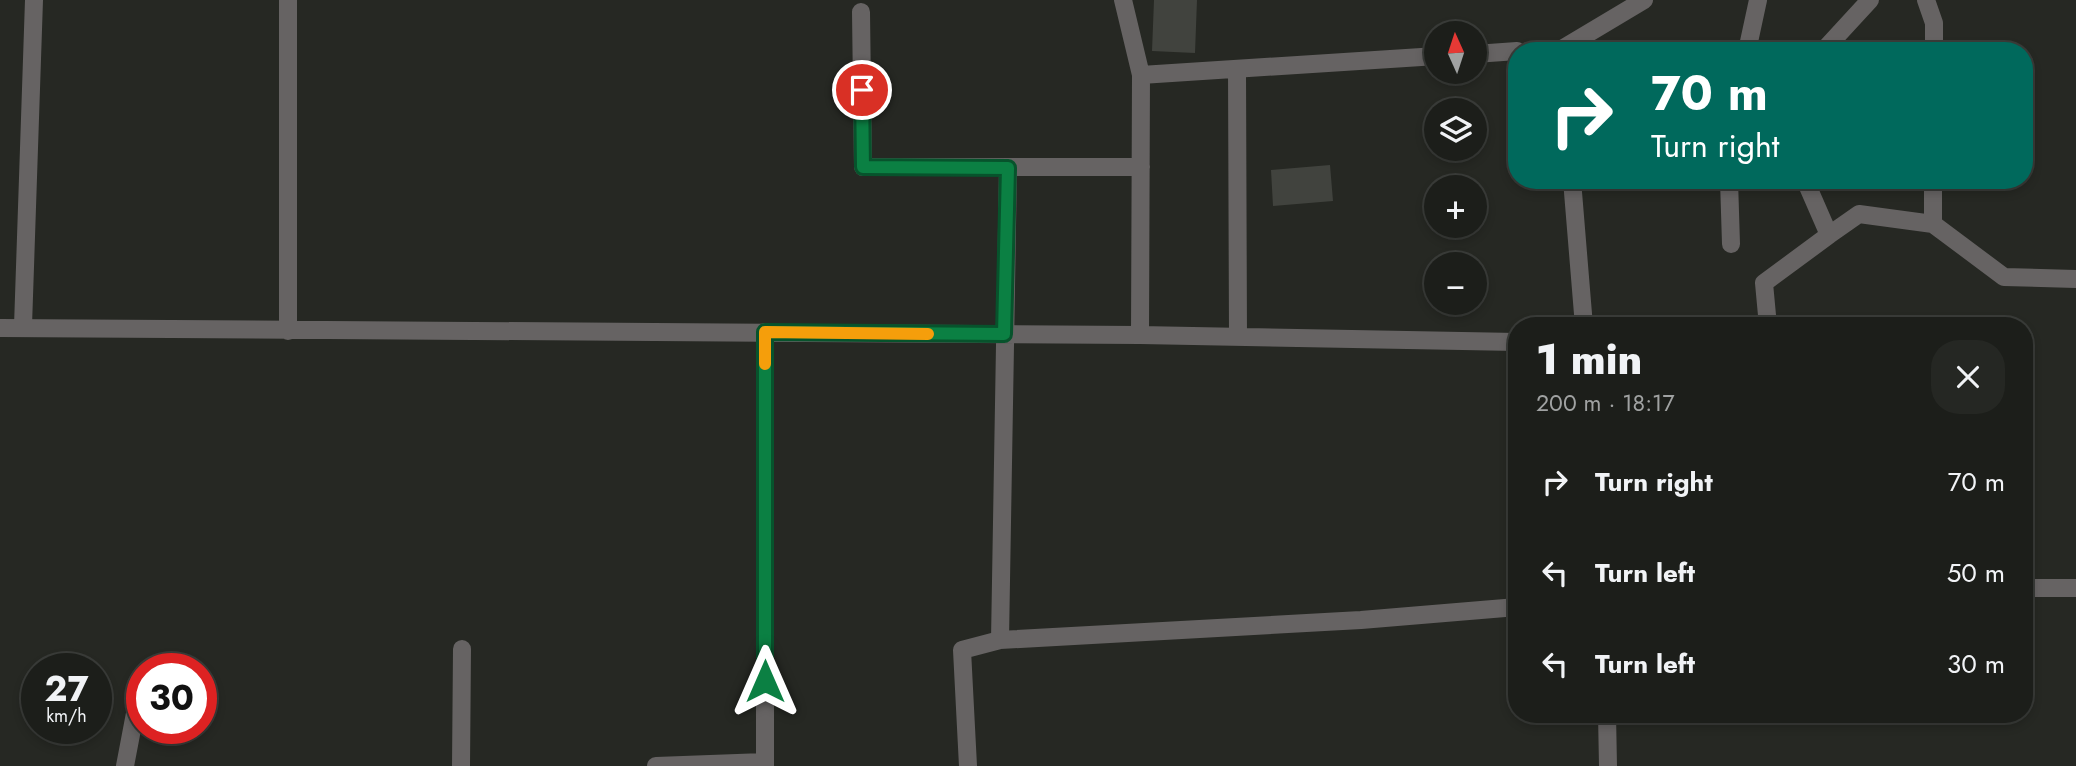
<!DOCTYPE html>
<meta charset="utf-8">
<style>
:root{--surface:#1c1e1a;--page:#252723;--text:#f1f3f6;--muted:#a0a2a2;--line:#3a3c39}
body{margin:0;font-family:Jost,sans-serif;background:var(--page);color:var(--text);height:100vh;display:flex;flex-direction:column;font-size:26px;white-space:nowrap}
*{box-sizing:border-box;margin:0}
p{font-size:23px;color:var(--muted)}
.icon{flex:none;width:38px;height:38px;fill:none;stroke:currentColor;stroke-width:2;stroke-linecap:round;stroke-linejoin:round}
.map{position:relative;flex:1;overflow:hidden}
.side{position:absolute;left:1508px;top:317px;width:525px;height:406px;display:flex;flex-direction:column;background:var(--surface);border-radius:28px;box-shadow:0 4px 10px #0003,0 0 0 2px var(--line)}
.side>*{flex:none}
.banner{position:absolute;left:1508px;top:42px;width:525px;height:147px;border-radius:28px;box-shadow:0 4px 10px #0003,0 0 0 2px var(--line);background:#00695c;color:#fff;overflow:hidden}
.needle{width:46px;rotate:357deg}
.tools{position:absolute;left:1424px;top:21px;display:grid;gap:14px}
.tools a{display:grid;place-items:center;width:63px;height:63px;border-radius:50%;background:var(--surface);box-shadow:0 4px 10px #0003,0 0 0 2px var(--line);font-size:35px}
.speed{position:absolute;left:21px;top:653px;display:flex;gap:14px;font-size:35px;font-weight:700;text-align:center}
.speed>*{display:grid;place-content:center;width:91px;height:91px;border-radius:50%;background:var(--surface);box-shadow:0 4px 10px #0003,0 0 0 2px var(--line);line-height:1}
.speed small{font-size:18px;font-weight:400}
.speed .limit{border:10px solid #d22;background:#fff;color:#111}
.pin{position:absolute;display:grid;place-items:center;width:60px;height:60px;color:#fff;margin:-30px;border:4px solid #fff;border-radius:50%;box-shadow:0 2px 7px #0007}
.me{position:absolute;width:77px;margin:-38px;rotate:0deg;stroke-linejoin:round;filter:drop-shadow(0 0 5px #0008)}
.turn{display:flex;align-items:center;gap:24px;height:147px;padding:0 28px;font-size:32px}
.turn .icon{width:91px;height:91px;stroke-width:2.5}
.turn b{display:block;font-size:49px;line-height:60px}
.round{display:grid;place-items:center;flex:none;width:74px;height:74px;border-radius:28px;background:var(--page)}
.overview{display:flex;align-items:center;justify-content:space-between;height:119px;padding:0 28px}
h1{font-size:42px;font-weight:800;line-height:52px}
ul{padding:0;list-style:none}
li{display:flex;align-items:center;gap:21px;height:91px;padding:0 28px}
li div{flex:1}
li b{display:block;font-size:26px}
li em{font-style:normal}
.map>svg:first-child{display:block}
.building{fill:#41433e}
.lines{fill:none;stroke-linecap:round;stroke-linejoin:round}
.minor{stroke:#666363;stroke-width:18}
.route-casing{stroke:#07532c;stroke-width:18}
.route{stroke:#0b8043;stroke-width:12}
.slow{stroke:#f59e0b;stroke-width:12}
</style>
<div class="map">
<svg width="2076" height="766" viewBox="0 0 2076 766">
<rect width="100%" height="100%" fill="#262823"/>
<!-- building -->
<path class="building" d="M1154,0H1197L1195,53L1152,51Z
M1330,165L1333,201L1273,206L1271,170Z"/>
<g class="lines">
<!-- minor -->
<path class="minor" d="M288,0V331
M1123,0L1141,75L1140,335
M1926,0L1934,23V51
M861,12L863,167H1141
M1528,51L1562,49L1644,0
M1747,51L1758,0
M1823,51L1870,0
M1475,54L1517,51
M1237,69L1238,337
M1141,75L1437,56
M1572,180L1584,326
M1729,180L1731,244
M1933,180V224L2004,277L2076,279
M1829,235L1859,214L1933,224
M23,326L34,0
M1768,326L1764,283L1829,235L1805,180
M0,328L1140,335L1517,342
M765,332V766
M2025,588H2076
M1000,640L1008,168
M1607,714L1608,766
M125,766L137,703
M461,766L462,649
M656,766L765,762
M968,766L962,650L1000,640L1361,620L1517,607"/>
</g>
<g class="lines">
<defs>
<path id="route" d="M765,681V332L1004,334L1008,168L863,167L862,90"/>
</defs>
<!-- route casing -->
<use href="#route" class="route-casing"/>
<!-- route -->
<use href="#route" class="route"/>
<!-- slow -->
<path class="slow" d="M765,364V332L928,334"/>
</g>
</svg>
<div class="tools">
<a><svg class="needle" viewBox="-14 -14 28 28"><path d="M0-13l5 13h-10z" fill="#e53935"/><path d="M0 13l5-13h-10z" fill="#a0a2a2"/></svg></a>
<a><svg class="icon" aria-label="layers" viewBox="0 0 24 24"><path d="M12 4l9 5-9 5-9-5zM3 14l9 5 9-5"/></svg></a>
<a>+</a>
<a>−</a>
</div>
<div class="speed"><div>27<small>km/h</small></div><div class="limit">30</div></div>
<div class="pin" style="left:862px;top:90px;background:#d93025"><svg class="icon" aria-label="arrive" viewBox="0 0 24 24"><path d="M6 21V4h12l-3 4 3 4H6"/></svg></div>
<svg class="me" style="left:765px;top:681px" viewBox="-20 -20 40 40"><path d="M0-17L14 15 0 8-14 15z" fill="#0b8043" stroke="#fff" stroke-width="4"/></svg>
<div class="banner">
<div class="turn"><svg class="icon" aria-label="right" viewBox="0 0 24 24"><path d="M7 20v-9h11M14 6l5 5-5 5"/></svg><div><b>70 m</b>Turn right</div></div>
</div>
<section class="side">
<div class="overview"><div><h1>1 min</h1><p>200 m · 18:17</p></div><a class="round"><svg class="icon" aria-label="close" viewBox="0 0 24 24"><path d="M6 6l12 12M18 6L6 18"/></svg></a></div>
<ul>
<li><svg class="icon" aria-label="right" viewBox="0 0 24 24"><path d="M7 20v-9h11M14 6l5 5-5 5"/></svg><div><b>Turn right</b></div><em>70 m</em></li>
<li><svg class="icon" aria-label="left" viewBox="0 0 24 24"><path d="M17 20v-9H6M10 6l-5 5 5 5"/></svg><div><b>Turn left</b></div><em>50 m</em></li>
<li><svg class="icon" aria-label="left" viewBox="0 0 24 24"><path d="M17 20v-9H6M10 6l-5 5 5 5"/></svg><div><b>Turn left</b></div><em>30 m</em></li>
</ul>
</section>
</div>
